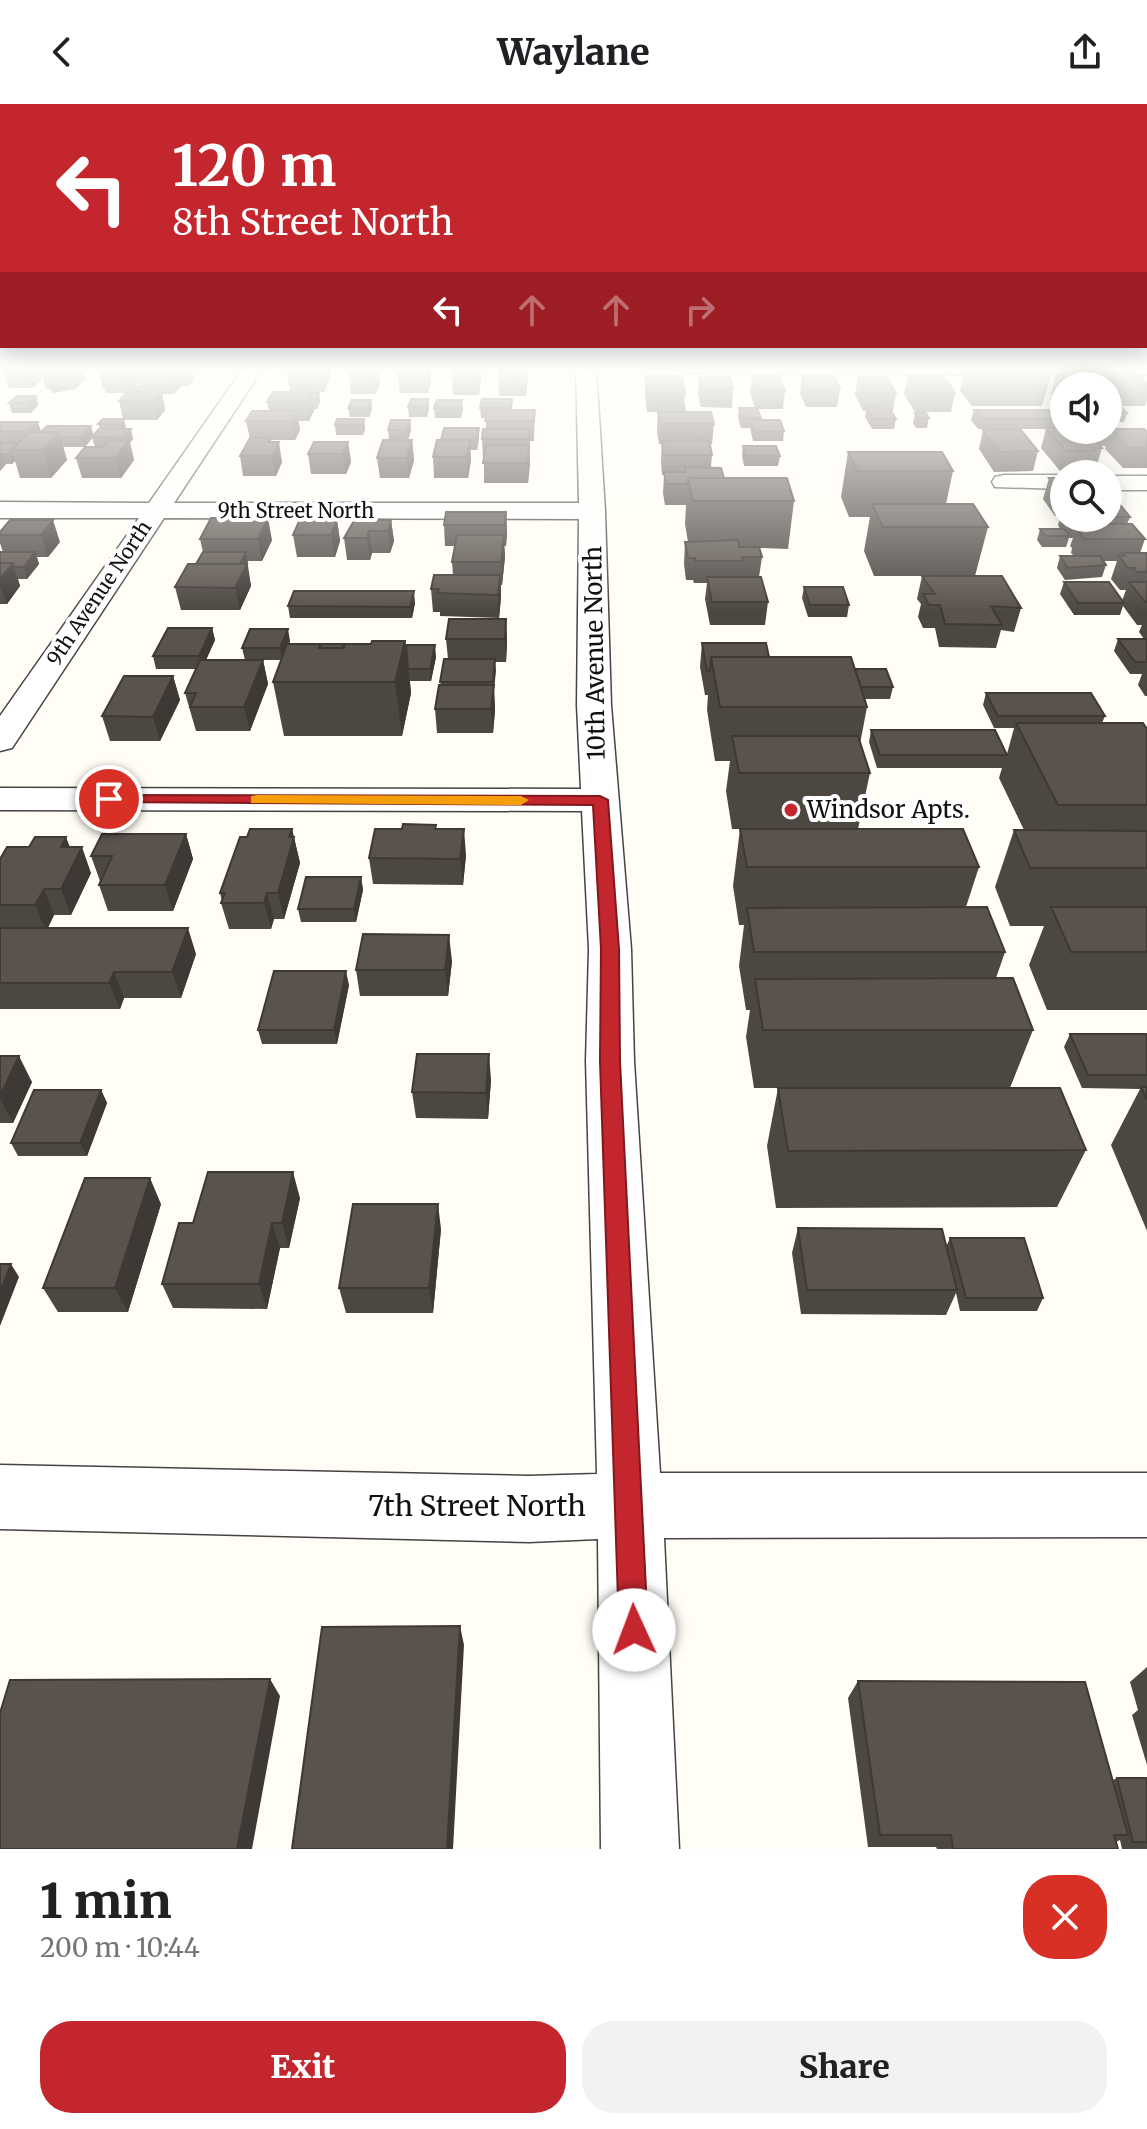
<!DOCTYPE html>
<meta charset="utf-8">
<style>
:root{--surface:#fff;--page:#f2f2f2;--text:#202124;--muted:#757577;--accent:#c4262e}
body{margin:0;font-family:Merriweather,serif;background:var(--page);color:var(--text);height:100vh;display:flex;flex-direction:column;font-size:30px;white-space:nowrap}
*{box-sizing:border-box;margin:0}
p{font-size:26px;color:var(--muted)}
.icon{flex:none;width:44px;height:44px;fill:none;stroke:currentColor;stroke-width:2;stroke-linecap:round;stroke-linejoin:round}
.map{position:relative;height:1745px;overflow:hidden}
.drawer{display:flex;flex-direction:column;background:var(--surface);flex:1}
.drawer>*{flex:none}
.guide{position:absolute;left:0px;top:0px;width:1148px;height:244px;box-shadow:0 4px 20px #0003;background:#c4262e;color:#fff;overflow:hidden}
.controls{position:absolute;left:1050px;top:268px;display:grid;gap:16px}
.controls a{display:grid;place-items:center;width:72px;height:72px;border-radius:50%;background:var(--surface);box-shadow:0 4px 20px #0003;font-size:40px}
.pin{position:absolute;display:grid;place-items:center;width:68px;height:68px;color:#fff;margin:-34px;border:4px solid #fff;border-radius:50%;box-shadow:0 2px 8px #0007}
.me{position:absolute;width:88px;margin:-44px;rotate:358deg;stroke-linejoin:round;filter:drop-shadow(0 0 6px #0008)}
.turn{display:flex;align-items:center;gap:28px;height:168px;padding:0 40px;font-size:36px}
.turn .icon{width:104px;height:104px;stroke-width:2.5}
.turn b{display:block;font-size:56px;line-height:68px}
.lanes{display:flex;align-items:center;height:76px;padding:0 40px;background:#0003;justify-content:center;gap:40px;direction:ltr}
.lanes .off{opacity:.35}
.round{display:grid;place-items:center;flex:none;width:84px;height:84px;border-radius:32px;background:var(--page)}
.overview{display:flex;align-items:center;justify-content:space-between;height:136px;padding:0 40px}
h1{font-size:48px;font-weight:800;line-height:60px}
.cta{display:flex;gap:16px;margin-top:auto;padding:16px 40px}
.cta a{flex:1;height:92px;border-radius:32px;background:var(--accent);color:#fff;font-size:32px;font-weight:800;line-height:92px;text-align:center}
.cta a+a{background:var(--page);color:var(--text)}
header{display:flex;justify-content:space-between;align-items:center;height:104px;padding:0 40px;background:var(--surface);font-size:36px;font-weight:800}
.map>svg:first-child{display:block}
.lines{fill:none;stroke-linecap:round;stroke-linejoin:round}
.street-casing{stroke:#444;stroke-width:3}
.primary-casing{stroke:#222;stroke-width:3}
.street{fill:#fff;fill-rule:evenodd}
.primary{fill:#f9d66b;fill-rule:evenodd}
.wall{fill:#4d4742;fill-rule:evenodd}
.shaded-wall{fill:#3f3936}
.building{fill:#5a524d;stroke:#3f3936;stroke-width:2}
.route{fill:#c4262e;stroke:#7f191e;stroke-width:2}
.slow{fill:#f59e0b}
.poi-dot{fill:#c4262e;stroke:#fff;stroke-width:3}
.labels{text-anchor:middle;stroke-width:8;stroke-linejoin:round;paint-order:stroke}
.far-street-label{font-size:20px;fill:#111;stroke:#fff}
.street-label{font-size:24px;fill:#111;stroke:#fff}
.poi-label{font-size:24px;fill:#111;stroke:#fff;text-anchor:start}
.near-street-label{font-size:28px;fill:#111;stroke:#fff}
</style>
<header><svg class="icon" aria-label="back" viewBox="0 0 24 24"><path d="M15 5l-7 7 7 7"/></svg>Waylane<svg class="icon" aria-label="share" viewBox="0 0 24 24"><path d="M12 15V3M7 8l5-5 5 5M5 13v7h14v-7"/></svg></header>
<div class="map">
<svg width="1147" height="1745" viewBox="0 0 1147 1745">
<rect width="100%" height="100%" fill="#fffdf5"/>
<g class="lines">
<defs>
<path id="street" d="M244,263H264L174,399H579L576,263H596L605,407L611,601L631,845L634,957L660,1369H1147V1433L664,1434L679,1745H601L598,1435L529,1438L0,1425V1361L529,1372L597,1370L586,957L589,845L582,707L0,706V684L581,685L577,601L579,415L164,414L12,644L0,647V612L139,414H0V398L149,399Z
M1004,371H1064V385L995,383L992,378L995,373Z
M1108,372H1147V386H1108Z"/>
<path id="primary" d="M675,263H1147V271L685,269Z"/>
</defs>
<!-- street casing -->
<use href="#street" class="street-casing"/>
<!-- primary casing -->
<use href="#primary" class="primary-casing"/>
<!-- street -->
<use href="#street" class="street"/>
<!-- primary -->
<use href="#primary" class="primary"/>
</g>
<!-- wall -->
<path class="wall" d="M6,264H38L42,275L33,284H9L3,265Z
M44,264H82L86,275L75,285L52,289L51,285H46L40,267Z
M137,264L139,269L144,264H191L194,275L189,282H181L174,290H162L165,306L157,316H124L126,325L133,335L130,339L134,356L121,374H82L76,354L95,343L92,334L85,343H63L67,356L51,374H20L15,357L12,360H6L0,367V339H18L19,338H0V318L41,328L94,331L100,325L98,320L123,315L119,297L126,289H106L105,285H103L98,267ZM138,278L139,282L133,287H130Z
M329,264L330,274L324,288H290L287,269Z
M353,264H379L380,278L376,290H351L349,272Z
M401,264H430L431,278L428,289H400L398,271Z
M454,264H481V277L479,291H453L452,273Z
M500,264H528L526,292H499L498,273Z
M965,264H1053L1042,302H972L960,287Z
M1106,268L1147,279V297L1145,302H1120L1127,309L1124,318H1108V301H1114L1108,294V282H1102Z
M752,271L785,287L783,305H758L761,316L784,327L783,337H753L750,324H741L738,314L739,304H755L750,289Z
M908,271L955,289L951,308H915L904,290Z
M1056,271L1094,282H1064V304L1051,290Z
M645,272L685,289L684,301L685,308L714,320L712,340H710L712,351L711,363L724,374L794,397L788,445L759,444L762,453L759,473L768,498L765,521H710L705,495L707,479H694L693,476H686L684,460L685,438H688L685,420L686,401H665L663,389L664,371H662L661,357L662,340H659L657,327L658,308H647L645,291Z
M802,272L840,285L837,303H806L800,290Z
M699,273L733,285L732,304L701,303L698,291Z
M858,273L896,289L893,307H892L896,315L894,325H872L865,313L866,307H863L855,291Z
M319,289L320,298L317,305H314L309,317H298L300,326L295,336H271L282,358L276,372H243L240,352L250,335L246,317L269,307L267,298Z
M36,292L38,301L31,309H12L9,299Z
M428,295L429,304L427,313H409L408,303Z
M512,295V306H535L534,337H530L528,379H484V355H483L482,335L486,325V314H481L480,304Z
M371,296L372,305L369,313H350L348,304Z
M462,296L463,306L461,314H435L434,304Z
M974,306H1064V326L1111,325L1146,328L1147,326V364H1123L1105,345L1106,342H1101L1102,344L1096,364H1090L1089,367H1060L1041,344L1046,325H978L971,316Z
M915,309L929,314L927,324H916L913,319Z
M364,315L365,325L363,331H336L335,321Z
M410,316L411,326L408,336H389L388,326Z
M983,326L1038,347L1033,367L994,368L979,345Z
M479,334L477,346H470L471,356L468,374H434L433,353L437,336Z
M412,336L414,356L409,374H380L377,354Z
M348,338L351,358L346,370H311L308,350Z
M743,342L780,352L778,362H744L742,352Z
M848,348L953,367L946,400L988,423L975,472H874L864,447L870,413H849L841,393Z
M1049,374H1064V414H1108V398L1130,413L1127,420L1145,435L1140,449H1147V592H1145L1138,581L1142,570H1130L1114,547L1118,535H1144L1139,528L1142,521H1137L1123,502L1120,511H1074L1060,490L1064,478L1122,497L1126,486H1120L1111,475L1117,457H1103L1106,461L1102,473L1065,476L1057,464L1060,452H1074L1071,449L1072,444L1070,442L1073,434H1069L1066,443H1042L1037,436L1040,425H1060L1058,421L1061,412H1055L1043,395Z
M506,408L507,429L506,442H504L505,453L502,481H501V493L499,514L440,512V508H433L431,485L453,471L452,458L455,442H445L444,421Z
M10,416L60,438L48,453H37L39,460L27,475H18L20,482L7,500H0V448H3L0,439V428Z
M337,416L340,437L335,453H297L293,431Z
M391,416L394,437L390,449H372L370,456H347L344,434Z
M200,435L272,436L262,457H248L247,462L251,482L240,506H181L175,483L196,460L203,448Z
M922,472L1021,504L1014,528L1001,526L996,544L939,543L935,524H923L918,513L921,500L917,495Z
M804,483L849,501L847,513H808L802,494Z
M415,499L412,514H290L288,502Z
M506,515L507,538L506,558H495L494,585L495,606L493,629H437L435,605L441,581L440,578L448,555L446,535Z
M212,524L215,536L206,556H245L242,544L290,537L289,540L344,543L405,537L406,541L436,553L431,577H410L411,589L402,632H284L273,578L281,556H263L268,580L250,627H196L185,589L196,565H156L153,552Z
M702,539L769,553L855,565L893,583L890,595H865L867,603L860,640L870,669L858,725H732L726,687L730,657H715L707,606L708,591H705L700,563Z
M173,572L180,596L160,637H110L102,612Z
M986,589L1105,612L1102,619L1147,625V906H1047L1029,861L1044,822H1010L995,783L1014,726H1024L999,674L1002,664H877L869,638L871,626L1007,650L1014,624H994L983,601Z
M292,725L300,759L284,815H274L271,825H229L221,799L222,797L220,789L247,733Z
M740,725L979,763L966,803L1005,848L996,874L1033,926L1010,984H754L746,933L750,906H746L739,862L744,821H739L733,782Z
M186,730L193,755L173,807H108L99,781L100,777L91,752Z
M70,743L91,769L71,811H54L48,824L196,850L181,894H124L120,905H0V755Z
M466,751L463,781L373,780L369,754Z
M361,773L363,786L356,818H301L298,805Z
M452,857L448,892H360L356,866Z
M349,881L337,940H262L258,926Z
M1070,930H1147V1127L1111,1041L1140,985L1082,984L1064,943Z
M0,952L32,978L13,1019H0Z
M491,976L488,1015L416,1014L412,988Z
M778,984L1086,1046L1057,1103L776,1104L767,1042Z
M101,986L107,999L87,1052H18L11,1039Z
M300,1094L289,1144H280L267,1205L173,1204L162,1180L193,1119Z
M161,1100L128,1208H58L43,1184Z
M798,1124L946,1143L950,1134L1043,1194L1037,1207H960L956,1189L946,1211L801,1210L792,1149Z
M441,1125L433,1209H346L339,1184Z
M1147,1563V1661L1132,1611L1138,1606L1130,1578Z
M858,1577L1113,1676L1117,1674H1147V1745H1122L1120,1736L1116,1738L1118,1745H937L936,1743H868L848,1594Z"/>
<!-- shaded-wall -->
<path class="shaded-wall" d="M29,264H38L42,275L33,284L27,265Z
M74,264H82L86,275L75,285L52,289L47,270Z
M130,264H137L139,272H136L138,278L129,289L124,270Z
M177,264L181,282L174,290L170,272Z
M185,264H191L194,275L189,282Z
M324,264H329L330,274L324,288L321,269Z
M377,264H379L380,278L376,290L374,272Z
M428,264H430L431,278L428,289L426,271Z
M479,264H481V277L479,291L478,273Z
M527,264L528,276L526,292V274Z
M161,282L165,306L157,316L151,295Z
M311,288L314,307L309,317L306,298Z
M319,289L320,298L317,305L316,295Z
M36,292L38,301L31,309L28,299Z
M428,295L429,304L427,313L426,303Z
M371,296L372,305L369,313L368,304Z
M297,307L300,326L295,336L292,317Z
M124,315L126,325L122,330L120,320Z
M364,315L365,325L363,331L362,321Z
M410,316L411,326L408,336L407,326Z
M38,318L41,327L28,328Z
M91,322L94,332L85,343L82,333Z
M479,324V334L477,346V336Z
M131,325L133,335L130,339L134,356L121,374L115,354L126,340L124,333Z
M529,325L530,361L528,379V359Z
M59,328L67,356L51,374L43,346Z
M270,334L273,350L279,338L282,358L276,372L268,338Z
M412,336L414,356L409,374L407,354Z
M470,336L471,356L468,374L467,353Z
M348,338L351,358L346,370L343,350Z
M12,347L15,357L12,360L9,350Z
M3,350L6,360L0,367V353Z
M506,408L507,429L506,442L505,421Z
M268,414L272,436L262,457L258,435Z
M53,416L60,438L48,453L41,431Z
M337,416L340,437L335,453L331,431Z
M391,416L394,437L390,449L388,427Z
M369,427L372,449L370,456L367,434Z
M504,431L505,453L502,481L501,458Z
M35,448L39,460L27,475L24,463Z
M246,448L251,482L240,506L235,484L240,460Z
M13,459L20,482L7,500L0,482V475Z
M500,471L501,493L499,514L498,491Z
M414,487L415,499L412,514L410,503Z
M506,515L507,538L506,558L505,535Z
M212,524L215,536L202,565L199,552Z
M288,525L290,537L282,556L280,544Z
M405,537L411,589L402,632L395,578Z
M435,541L436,553L431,577L430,565Z
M495,555L496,567L494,585L495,606L493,629L491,605Z
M263,556L268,580L250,627L244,603Z
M173,572L180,596L160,637L153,613Z
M292,725L300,759L284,815L278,789L289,733Z
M464,725L466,751L463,781L460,755Z
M186,730L193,755L173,807L165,781Z
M66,733L75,756L82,743L91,769L71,811L61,785V743Z
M361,773L363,786L356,818L354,805Z
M44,785L54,811L46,827L35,801Z
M267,789L274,815L271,825L264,799Z
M188,824L196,850L181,894L172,868Z
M449,831L452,857L448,892L445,866Z
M346,867L349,881L337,940L334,926Z
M114,868L124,894L120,905L109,879Z
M489,950L491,976L488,1015L486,989Z
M19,952L32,978L13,1019L0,994V992Z
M101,986L107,999L87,1052L80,1039Z
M293,1068L300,1094L289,1144L282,1119Z
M150,1074L161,1100L128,1208L115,1184Z
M438,1100L441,1125L433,1209L429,1184Z
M272,1119L280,1144L267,1205L259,1180Z
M11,1160L19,1173L0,1222V1188Z
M460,1522L464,1541L453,1745H447Z
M270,1575L280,1592L252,1745H237Z"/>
<!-- building -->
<path class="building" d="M6,264H29L27,265H3Z
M44,264H74L70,267L47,270L51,267H40Z
M101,264H130L124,270H101L105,267H98Z
M144,264H185H177L170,272H136Z
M291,264H324L321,269H287Z
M353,264H377L374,272H349Z
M401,264H428L426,271H398Z
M454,264H479L478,273H452Z
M500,264H527L526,274L498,273Z
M1106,268H1135L1147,279V283H1121Z
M752,271H779L785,287H758Z
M908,271H943L955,289H919Z
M1056,271H1084L1094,282H1066Z
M645,272H682L685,289H648Z
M802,272H834L840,285H808Z
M699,273H730L733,285H702Z
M858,273H887L896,289H867Z
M136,282H161L157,287H133Z
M128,287H161L152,297H119Z
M273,288H311L306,298H267Z
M311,289H319L316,295H312Z
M17,292H36L28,299H9Z
M411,295H428L426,303H408Z
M482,295H512L511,304H480Z
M352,296H371L368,304H348Z
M437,296H462L460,304H434Z
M658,301H684L685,308H660Z
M1108,301H1119L1127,309H1109Z
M867,303L889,304L896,315H873Z
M739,304H757L761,314H742Z
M487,306H535L534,317H485Z
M974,306H1064V315H980Z
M252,307H297L292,317H246Z
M658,308H711L714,320H660Z
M915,309H926L929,314H918Z
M103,315H124L120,320H98Z
M337,315H364L362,321H335Z
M391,316H410L407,326H388Z
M751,316H780L784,327H754Z
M0,318H38L28,328L0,327Z
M1108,321L1115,329L1111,325L1109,332H1091L1086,326H1108Z
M47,322H91L82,333H60L59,328H41Z
M444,324H479L477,336H441Z
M1046,324H1064V326H1086L1102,344H1092L1095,347H1066Z
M99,325H131L124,333H92Z
M483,325H529V335H482Z
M1111,325H1144L1147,328V344H1129Z
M983,326H1021L1038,347L999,348Z
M29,328H59L43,346H11Z
M250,334H270L268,338H279L272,352H240Z
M109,336H129L115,354H76L85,343H103Z
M383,336H412L407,354H377Z
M437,336H470L467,353H433Z
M709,336L712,351H663L662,337Z
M314,338H348L343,350H308Z
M0,339H18L9,350H3L0,353Z
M486,341H529L528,359H483Z
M743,342H776L780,352H745Z
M848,348H942L953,367H857Z
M685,363L721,364L724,374H688V380H666L664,368H686Z
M688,374H787L794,397H693Z
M1049,374H1064V391H1061Z
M1117,397L1130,413H1108V398Z
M872,400H973L988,423H883Z
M446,408H506L505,421H444Z
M211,414H268L258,435H200Z
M300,415L337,416L331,431H293Z
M355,415L391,416L388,427H369L367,434H344Z
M10,416H53L41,431H0V428Z
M1077,420H1132L1145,435H1084L1078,427H1082Z
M1040,425H1064L1070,432H1045Z
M457,431H504L501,458H452Z
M738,436L739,443H759L762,453H742L743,457H695V454H688L685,438Z
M0,448H35L24,463H14L13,459H0Z
M203,448H246L240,460H196Z
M1122,449H1147V468H1137L1134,464H1128L1119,452H1125Z
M1060,452H1100L1106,461L1068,464Z
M0,459H13L0,475Z
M188,460H247L235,484L175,483Z
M434,471H500L498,491L438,489L439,485H431Z
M922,472H1002L1021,504L991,502L1002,521L945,520L940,501H929L923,490H935Z
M707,473H761L768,498H712Z
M1064,478H1109L1124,499H1078Z
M1129,478H1147V498H1145Z
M804,483H843L849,501H810Z
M294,487H414L410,503L288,502Z
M449,515H506L505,535H446Z
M168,524H212L199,552H153Z
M250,525H288L280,544H242Z
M1118,535H1147V558H1135Z
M372,537H405L395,578H273L287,540H320L319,544H344L345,540H371Z
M702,539H766L769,553H711L710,567H707Z
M320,540H344L342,544H321Z
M406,541H435L430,565H408Z
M711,553H851L867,603H720Z
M444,555H495L493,578H440Z
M200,556H263L244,603H190L196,589H185Z
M855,565H886L893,583H861Z
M124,572H173L153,613L102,612Z
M439,581H494L491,605H435Z
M986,589H1091L1105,612H998Z
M1016,619H1143L1147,625V701H1058Z
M871,626H995L1007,651H880Z
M732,632H858L870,669H739Z
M403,720L436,721L435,725H464L460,755L369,754L375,725H402Z
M250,725H292L289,733H294L278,789H267L264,799H221L225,789H220L240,733H247Z
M740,725H963L979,763H747Z
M1014,726L1147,727V764H1030Z
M102,730H186L165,781H99L112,752H91Z
M35,733H66L61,743H82L61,785H44L35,801H0V755L7,743H29Z
M306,773H361L354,805H298Z
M987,803L1005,848H754L747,804Z
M1051,803H1147V848H1071Z
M0,824H188L172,868H114L109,879H0Z
M363,830L449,831L445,866H356Z
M274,867H346L334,926H258Z
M1013,874L1033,926H763L755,875Z
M1070,930H1147V971H1088Z
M417,950H489L486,989L412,988Z
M0,952H19L0,992Z
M1141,983H1147V996Z
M778,984H1060L1086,1046L788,1047Z
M34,986H101L80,1039H11Z
M208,1068H293L282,1119H272L259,1180H162L179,1119H193Z
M85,1074H150L115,1184H43Z
M353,1100H438L429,1184H339Z
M798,1124L942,1125L957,1186H807Z
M950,1134H1024L1043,1194H966Z
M0,1160H11L0,1188Z
M460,1522L447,1745H292L322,1523Z
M270,1575L237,1745H0V1609L10,1576Z
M858,1577L1085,1578L1128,1731H1114L1118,1745H953L951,1731H880Z
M1117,1674H1147V1738H1133Z"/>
<!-- sky -->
<linearGradient id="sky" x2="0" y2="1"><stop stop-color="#95c6ee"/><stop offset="0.52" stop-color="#fffefa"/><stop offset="1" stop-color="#fffefa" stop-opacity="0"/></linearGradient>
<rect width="1147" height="508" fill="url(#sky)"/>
<!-- route -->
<path class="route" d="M109,691L600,692L608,696L619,845L620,957L648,1526L644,1537L634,1541L623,1537L619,1526L600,957L601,845L593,701L104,698V692Z"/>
<!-- slow -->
<path class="slow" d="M257,691L521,692L529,696L521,701L251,699V692Z"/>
<!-- markers -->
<circle class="poi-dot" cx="791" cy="706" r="8"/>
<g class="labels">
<!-- far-street labels -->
<g class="far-street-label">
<text x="296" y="414">9th Street North</text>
<text transform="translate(99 489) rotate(-56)" y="7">9th Avenue North</text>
</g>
<!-- street labels -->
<g class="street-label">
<text transform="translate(595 549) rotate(-91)" y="8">10th Avenue North</text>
</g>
<!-- poi labels -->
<g class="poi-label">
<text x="807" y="714">Windsor Apts.</text>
</g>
<!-- near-street labels -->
<g class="near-street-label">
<text x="477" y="1412">7th Street North</text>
</g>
</g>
</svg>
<div class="controls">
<a><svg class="icon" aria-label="sound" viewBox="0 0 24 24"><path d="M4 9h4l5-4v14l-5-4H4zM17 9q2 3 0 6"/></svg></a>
<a><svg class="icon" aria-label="search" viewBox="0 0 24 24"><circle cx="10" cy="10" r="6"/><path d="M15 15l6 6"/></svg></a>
</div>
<div class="pin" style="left:109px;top:695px;background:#d93025"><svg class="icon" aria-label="arrive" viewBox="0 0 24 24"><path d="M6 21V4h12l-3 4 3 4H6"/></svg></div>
<svg class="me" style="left:634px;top:1526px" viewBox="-20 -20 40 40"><circle r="19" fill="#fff"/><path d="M0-13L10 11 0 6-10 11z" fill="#c4262e"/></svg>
<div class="guide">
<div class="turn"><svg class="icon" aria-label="left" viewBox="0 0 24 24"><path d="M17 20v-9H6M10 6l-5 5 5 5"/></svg><div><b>120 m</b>8th Street North</div></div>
<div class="lanes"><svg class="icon" aria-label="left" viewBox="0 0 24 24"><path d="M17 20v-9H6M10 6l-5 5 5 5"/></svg><svg class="icon off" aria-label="ahead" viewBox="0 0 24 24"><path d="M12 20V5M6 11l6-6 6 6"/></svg><svg class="icon off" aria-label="ahead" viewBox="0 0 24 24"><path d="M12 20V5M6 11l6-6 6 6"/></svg><svg class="icon off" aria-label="right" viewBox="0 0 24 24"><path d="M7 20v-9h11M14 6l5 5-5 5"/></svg></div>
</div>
</div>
<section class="drawer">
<div class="overview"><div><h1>1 min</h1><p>200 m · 10:44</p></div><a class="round" style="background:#d93025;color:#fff"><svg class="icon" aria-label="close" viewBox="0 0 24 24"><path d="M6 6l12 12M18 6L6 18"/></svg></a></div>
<div class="cta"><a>Exit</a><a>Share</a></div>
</section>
